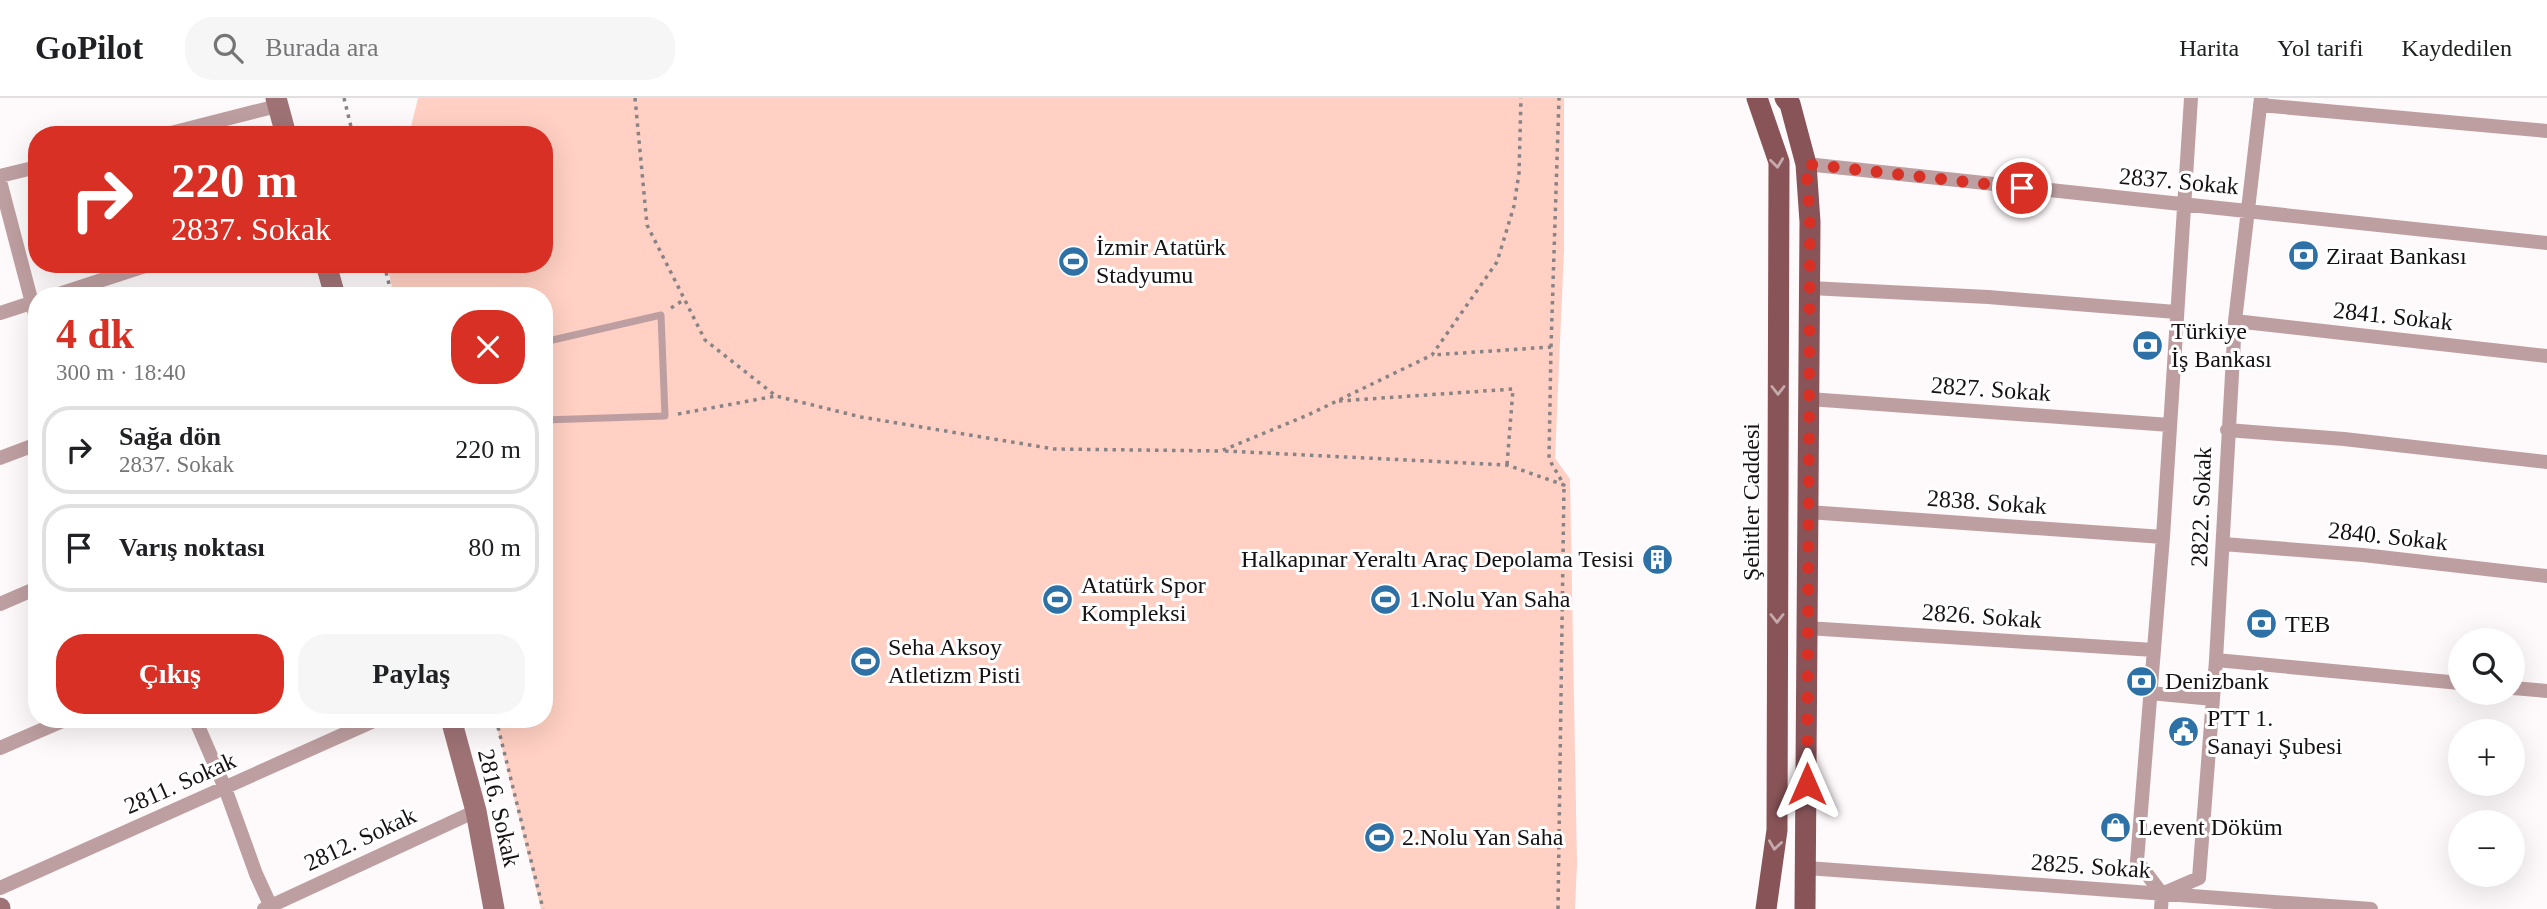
<!DOCTYPE html>
<html lang="tr">
<meta charset="utf-8">
<style>
:root{--surface:#fff;--page:#f6f6f6;--text:#202124;--muted:#757577;--line:#e0e0e0;--accent:#d93025}
body{margin:0;font-family:Georgia,serif;background:var(--page);color:var(--text);height:100vh;display:flex;flex-direction:column;font-size:26px;white-space:nowrap}
*{box-sizing:border-box;margin:0}
p{font-size:23px;color:var(--muted)}
.icon{flex:none;width:38px;height:38px;fill:none;stroke:currentColor;stroke-width:2;stroke-linecap:round;stroke-linejoin:round}
.map{position:relative;flex:1;overflow:hidden}
.panel{position:absolute;left:28px;top:189px;width:525px;height:441px;display:flex;flex-direction:column;background:var(--surface);border-radius:28px;box-shadow:0 7px 28px #0002}
.panel>*{flex:none}
.banner{position:absolute;left:28px;top:28px;width:525px;height:147px;border-radius:28px;box-shadow:0 7px 28px #0002;background:#d93025;color:#fff;overflow:hidden}
.buttons{position:absolute;left:2448px;top:530px;display:grid;gap:14px}
.buttons a{display:grid;place-items:center;width:77px;height:77px;border-radius:50%;background:var(--surface);box-shadow:0 7px 28px #0002;font-size:35px}
.pin{position:absolute;display:grid;place-items:center;width:60px;height:60px;color:#fff;margin:-30px;border:4px solid #fff;border-radius:50%;box-shadow:0 2px 7px #0007}
.me{position:absolute;width:77px;margin:-38px;rotate:0deg;stroke-linejoin:round;filter:drop-shadow(0 0 5px #0008)}
.turn{display:flex;align-items:center;gap:24px;height:147px;padding:0 28px;font-size:32px}
.turn .icon{width:91px;height:91px;stroke-width:2.5}
.turn b{display:block;font-size:49px;line-height:60px}
.round{display:grid;place-items:center;flex:none;width:74px;height:74px;border-radius:28px;background:var(--page)}
.summary{display:flex;align-items:center;justify-content:space-between;height:119px;padding:0 28px}
h1{font-size:42px;font-weight:700;line-height:52px;color:var(--accent)}
.primary-button{display:flex;gap:14px;margin-top:auto;padding:14px 28px}
.primary-button a{flex:1;height:80px;border-radius:28px;background:var(--accent);color:#fff;font-size:28px;font-weight:700;line-height:80px;text-align:center}
.primary-button a+a{background:var(--page);color:var(--text)}
ul{padding:0;list-style:none}
li{display:flex;align-items:center;gap:21px;height:88px;margin:0 14px 10px;padding:0 14px;border:4px solid var(--line);border-radius:28px}
li div{flex:1}
li b{display:block;font-size:26px}
li em{font-style:normal}
header{display:flex;align-items:center;gap:42px;box-sizing:border-box;height:98px;padding:0 35px;background:var(--surface);border-bottom:2px solid var(--line)}
header strong{font-size:33px}
nav{display:flex;gap:38px;margin-inline-start:auto;font-size:24px}
.search{width:490px;height:63px;background:var(--page);display:flex;align-items:center;gap:18px;box-sizing:border-box;padding:0 24px;border-radius:28px;color:var(--muted);font-size:26px}
.map>svg:first-child{display:block}
.green{fill:#ffd0c3}
.lines{fill:none;stroke-linecap:round;stroke-linejoin:round}
.path{stroke:#888385;stroke-width:3.5;stroke-dasharray:3.5 5;stroke-linecap:butt}
.lane{stroke:#be9fa1;stroke-width:7}
.street{stroke:#be9fa1;stroke-width:14}
.secondary{stroke:#9f7376;stroke-width:21}
.primary{stroke:#885458;stroke-width:21}
.oneway{stroke:#c4aaac}
.route{stroke:#d93025;stroke-width:12;stroke-dasharray:0 21.6}
.labels{text-anchor:middle;stroke-width:6;stroke-linejoin:round;paint-order:stroke}
.street-label{font-size:24px;fill:#161113;stroke:#fff}
.poi-label{font-size:24px;fill:#161113;stroke:#fff;text-anchor:start}
</style>
<header>
<strong>GoPilot</strong>
<div class="search"><svg class="icon" aria-label="search" viewBox="0 0 24 24"><circle cx="10" cy="10" r="6"/><path d="M15 15l6 6"/></svg>Burada ara</div>
<nav><a>Harita</a><a>Yol tarifi</a><a>Kaydedilen</a></nav>
</header>
<div class="map">
<svg width="2547" height="811" viewBox="0 0 2547 811">
<rect width="100%" height="100%" fill="#fef9fb"/>
<!-- green -->
<path class="green" d="M418,0H1564V152L1555,360L1570,381L1577,766L1575,811H541L495,621H544V198H394L387,166H544V37H409Z"/>
<g class="lines">
<!-- path -->
<path class="path" d="M344,0L353,37
M635,0L647,127L705,242L776,298L861,319L1054,351L1221,353L1308,317L1432,257L1497,164L1514,108L1519,75L1521,0
M384,166L392,198
M671,210L685,201
M1551,249L1559,0
M1339,303L1513,291L1507,367
M678,316L776,298
M1225,353L1507,367L1564,387L1549,361L1551,249L1432,257
M496,621L543,811
M1558,811L1564,387"/>
<!-- lane -->
<path class="lane" d="M544,244L661,217L665,318L544,322"/>
<!-- street -->
<path class="street" d="M2260,7L2547,33
M163,37L277,8
M1806,60V66L2547,145
M0,78L37,69
M0,83L37,224
M1810,190L1988,199L2176,214
M53,198L151,166
M0,215L37,203
M2235,223L2547,258
M1809,301L2170,327
M2227,332L2344,341L2547,364
M0,360L37,346
M1808,414L2163,439
M2223,446L2363,457L2547,478
M0,506L37,490
M1807,530L2154,552
M2216,562L2460,585
M2513,590L2547,593
M2150,595L2213,601
M195,621L225,690L256,776L272,811
M0,650L67,621
M1807,770L2371,811
M0,790L378,621
M2162,796L2199,780L2216,562L2235,223L2261,0
M264,811L476,713
M2161,811L2162,796L2137,763L2163,439L2191,0"/>
<!-- secondary -->
<path class="secondary" d="M276,0L286,37
M326,166L335,198
M451,621L476,713L494,811
M0,810V811"/>
<!-- primary -->
<path class="primary" d="M1757,0L1779,64L1777,732L1766,811
M1785,0L1790,6L1806,66L1810,124L1805,811"/>
</g>
<!-- one-way arrows -->
<defs><path id="oneway-chevron" d="M-2-3.5L2.5 0L-2 3.5" fill="none" stroke-width="1.6" stroke-linecap="round" stroke-linejoin="round" transform="scale(1.75)"/></defs>
<g class="oneway">
<use href="#oneway-chevron" transform="translate(1777 65) rotate(83)"/>
<use href="#oneway-chevron" transform="translate(1778 292) rotate(90)"/>
<use href="#oneway-chevron" transform="translate(1777 520) rotate(90)"/>
<use href="#oneway-chevron" transform="translate(1775 747) rotate(98)"/>
</g>
<g class="lines">
<!-- route -->
<path class="route" d="M1807,686L1810,124L1806,66L2022,90"/>
</g>
<!-- icons -->
<defs>
<symbol id="bank-disc" viewBox="-11 -11 22 22"><circle r="9.5" fill="#2e71a6" stroke="#fff"/><path d="M-6-4H6V4H-6ZM0-2.3a2.3 2.3 0 1 0 0 4.6a2.3 2.3 0 1 0 0-4.6Z" fill="#fff"/></symbol>
<symbol id="stadium-disc" viewBox="-11 -11 22 22"><circle r="9.5" fill="#2e71a6" stroke="#fff"/><path d="M0-5a6.5 5 0 1 0 0 10a6.5 5 0 1 0 0-10ZM-3.5-1.8h7v3.6h-7Z" fill="#fff"/></symbol>
<symbol id="building-disc" viewBox="-11 -11 22 22"><circle r="9.5" fill="#2e71a6" stroke="#fff"/><path d="M-4-6H4V6H1V3H-1V6H-4ZM-2.5-4.3h1.7v1.8h-1.7ZM.8-4.3h1.7v1.8H.8ZM-2.5-1h1.7V.8h-1.7ZM.8-1h1.7V.8H.8Z" fill="#fff"/></symbol>
<symbol id="civic-disc" viewBox="-11 -11 22 22"><circle r="9.5" fill="#2e71a6" stroke="#fff"/><path d="M-.6-6.5H3V-4.5H.6V-3L4-1V1h2V6H-6V1h2V-1L-.6-3ZM-1.2 2.5V6h2.4V2.5Z" fill="#fff"/></symbol>
<symbol id="shop-disc" viewBox="-11 -11 22 22"><circle r="9.5" fill="#2e71a6" stroke="#fff"/><path d="M-5-2.5h2.3a2.7 3.5 0 0 1 5.4 0H5L5.5 6h-11ZM-1.5-2.5h3a1.5 2.3 0 0 0-3 0Z" fill="#fff"/></symbol>
</defs>
<g fill-rule="evenodd">
<use href="#bank-disc" x="2286" y="140" width="35" height="35"/>
<use href="#stadium-disc" x="1056" y="146" width="35" height="35"/>
<use href="#bank-disc" x="2130" y="230" width="35" height="35"/>
<use href="#building-disc" x="1640" y="444" width="35" height="35"/>
<use href="#stadium-disc" x="1040" y="484" width="35" height="35"/>
<use href="#stadium-disc" x="1368" y="484" width="35" height="35"/>
<use href="#bank-disc" x="2244" y="508" width="35" height="35"/>
<use href="#stadium-disc" x="848" y="546" width="35" height="35"/>
<use href="#bank-disc" x="2124" y="566" width="35" height="35"/>
<use href="#civic-disc" x="2166" y="616" width="35" height="35"/>
<use href="#shop-disc" x="2098" y="712" width="35" height="35"/>
<use href="#stadium-disc" x="1362" y="722" width="35" height="35"/>
</g>
<g class="labels">
<!-- street labels -->
<g class="street-label">
<text transform="translate(2179 83) rotate(5)" y="8">2837. Sokak</text>
<text transform="translate(2393 218) rotate(6)" y="8">2841. Sokak</text>
<text transform="translate(1991 291) rotate(4)" y="8">2827. Sokak</text>
<text transform="translate(1751 404) rotate(-90)" y="8">Şehitler Caddesi</text>
<text transform="translate(1987 404) rotate(4)" y="8">2838. Sokak</text>
<text transform="translate(2201 409) rotate(-88)" y="8">2822. Sokak</text>
<text transform="translate(2388 438) rotate(6)" y="8">2840. Sokak</text>
<text transform="translate(1982 518) rotate(4)" y="8">2826. Sokak</text>
<text transform="translate(180 685) rotate(-24)" y="8">2811. Sokak</text>
<text transform="translate(499 710) rotate(77)" y="8">2816. Sokak</text>
<text transform="translate(360 741) rotate(-25)" y="8">2812. Sokak</text>
<text transform="translate(2091 768) rotate(4)" y="8">2825. Sokak</text>
</g>
<!-- poi labels -->
<g class="poi-label">
<text x="1096" y="157">İzmir Atatürk<tspan x="1096" dy="28">Stadyumu</tspan></text>
<text x="2326" y="166">Ziraat Bankası</text>
<text x="2171" y="241">Türkiye<tspan x="2171" dy="28">İş Bankası</tspan></text>
<text x="1634" y="469" text-anchor="end">Halkapınar Yeraltı Araç Depolama Tesisi</text>
<text x="1081" y="495">Atatürk Spor<tspan x="1081" dy="28">Kompleksi</tspan></text>
<text x="1409" y="509">1.Nolu Yan Saha</text>
<text x="2285" y="534">TEB</text>
<text x="888" y="557">Seha Aksoy<tspan x="888" dy="28">Atletizm Pisti</tspan></text>
<text x="2165" y="591">Denizbank</text>
<text x="2207" y="628">PTT 1.<tspan x="2207" dy="28">Sanayi Şubesi</tspan></text>
<text x="2138" y="737">Levent Döküm</text>
<text x="1402" y="747">2.Nolu Yan Saha</text>
</g>
</g>
</svg>
<div class="buttons">
<a><svg class="icon" aria-label="search" viewBox="0 0 24 24"><circle cx="10" cy="10" r="6"/><path d="M15 15l6 6"/></svg></a>
<a>+</a>
<a>−</a>
</div>
<div class="pin" style="left:2022px;top:90px;background:#d93025"><svg class="icon" aria-label="arrive" viewBox="0 0 24 24"><path d="M6 21V4h12l-3 4 3 4H6"/></svg></div>
<svg class="me" style="left:1807px;top:686px" viewBox="-20 -20 40 40"><path d="M0-17L14 15 0 8-14 15z" fill="#d93025" stroke="#fff" stroke-width="4"/></svg>
<div class="banner">
<div class="turn"><svg class="icon" aria-label="right" viewBox="0 0 24 24"><path d="M7 20v-9h11M14 6l5 5-5 5"/></svg><div><b>220 m</b>2837. Sokak</div></div>
</div>
<section class="panel">
<div class="summary"><div><h1>4 dk</h1><p>300 m · 18:40</p></div><a class="round" style="background:#d93025;color:#fff"><svg class="icon" aria-label="close" viewBox="0 0 24 24"><path d="M6 6l12 12M18 6L6 18"/></svg></a></div>
<ul>
<li><svg class="icon" aria-label="right" viewBox="0 0 24 24"><path d="M7 20v-9h11M14 6l5 5-5 5"/></svg><div><b>Sağa dön</b><p>2837. Sokak</p></div><em>220 m</em></li>
<li><svg class="icon" aria-label="arrive" viewBox="0 0 24 24"><path d="M6 21V4h12l-3 4 3 4H6"/></svg><div><b>Varış noktası</b></div><em>80 m</em></li>
</ul>
<div class="primary-button"><a>Çıkış</a><a>Paylaş</a></div>
</section>
</div>
